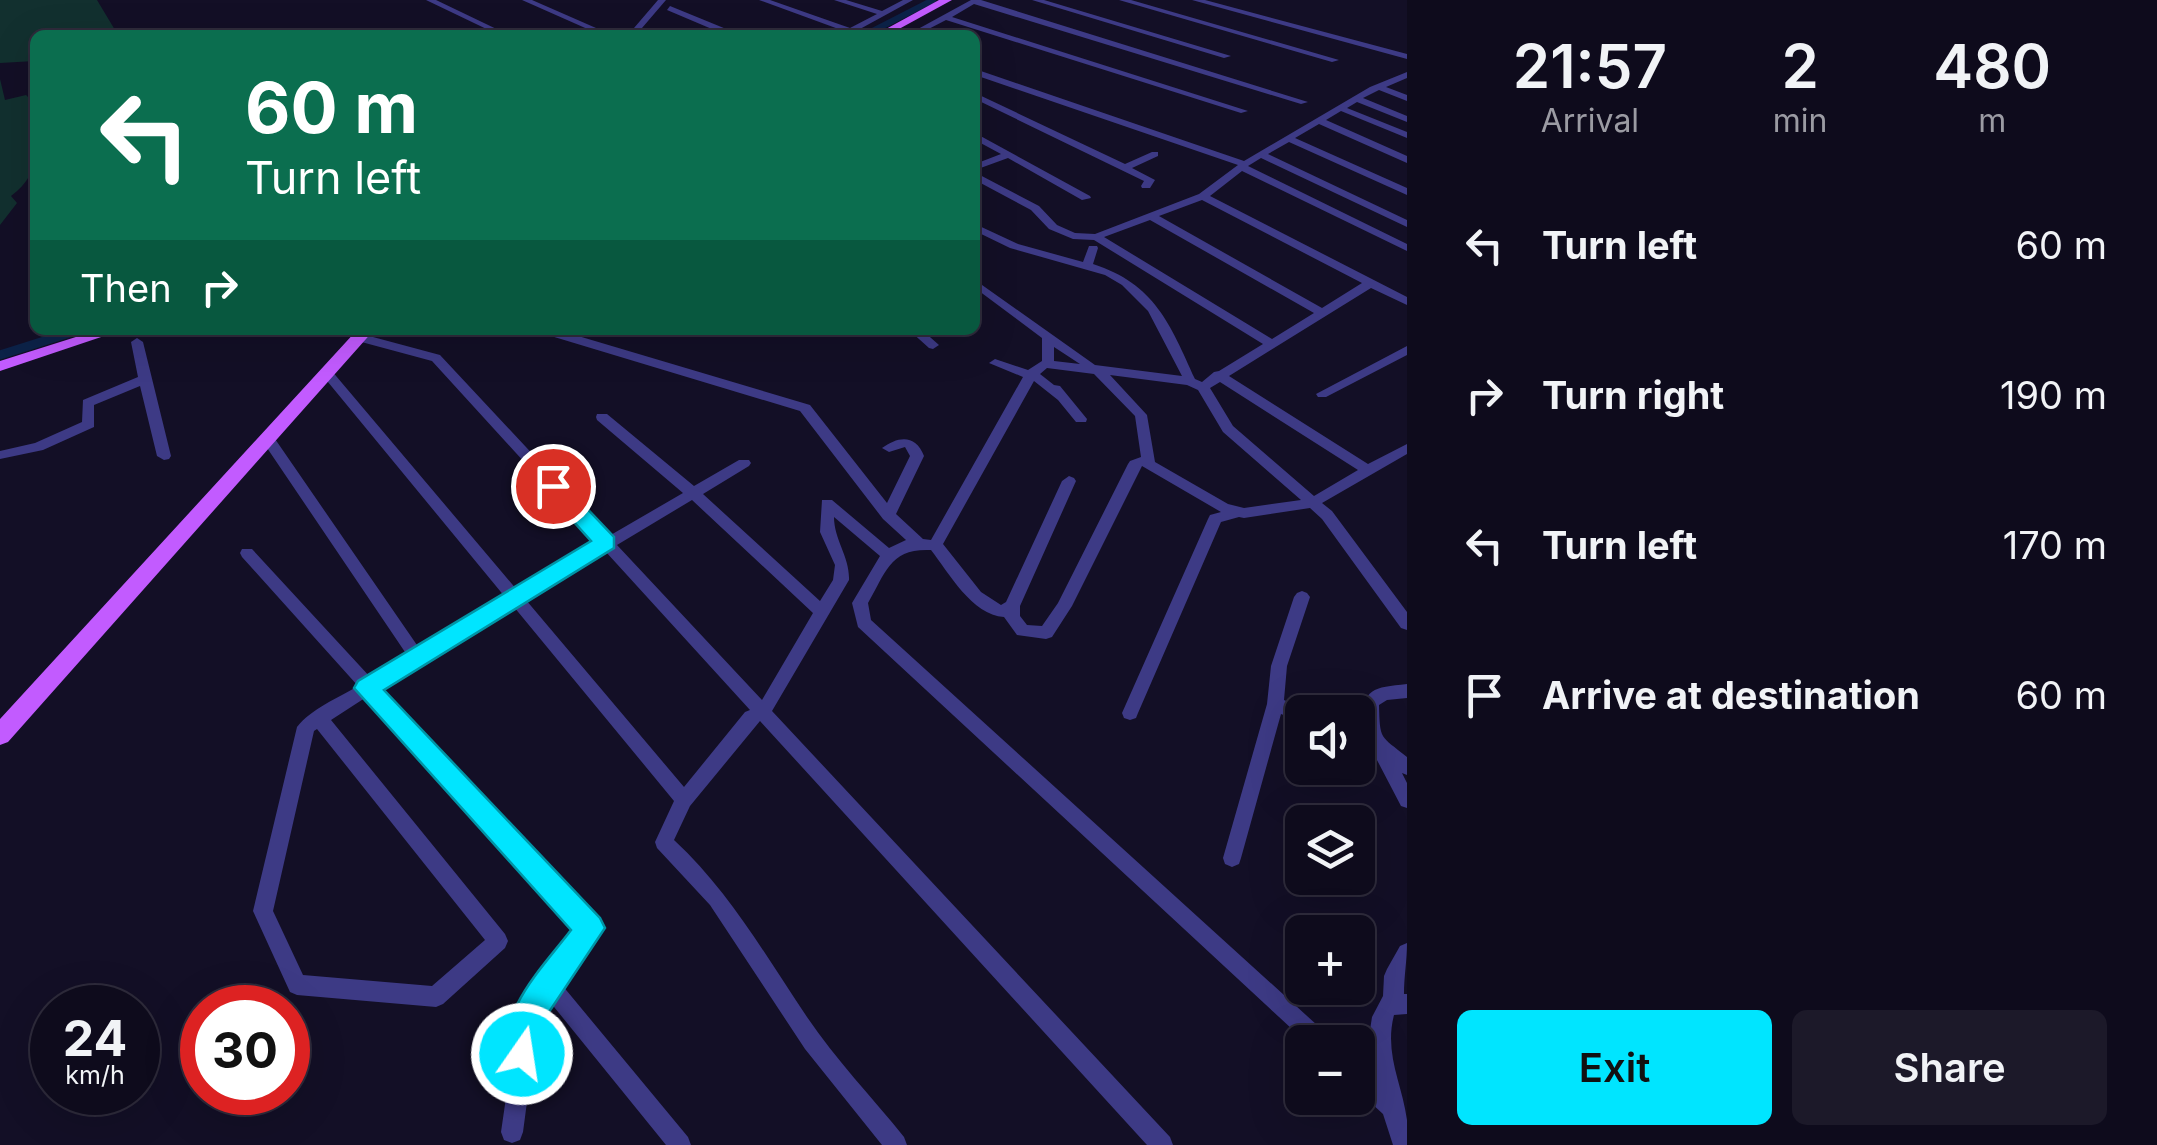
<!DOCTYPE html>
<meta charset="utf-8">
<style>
:root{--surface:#0e0b1c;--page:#1c1929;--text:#f1f3f6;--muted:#9b9ba3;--line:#2e2b3b;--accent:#00e5ff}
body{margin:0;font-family:Inter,sans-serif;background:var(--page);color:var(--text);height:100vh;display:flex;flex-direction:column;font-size:38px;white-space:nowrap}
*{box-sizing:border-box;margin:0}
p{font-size:32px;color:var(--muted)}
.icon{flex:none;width:55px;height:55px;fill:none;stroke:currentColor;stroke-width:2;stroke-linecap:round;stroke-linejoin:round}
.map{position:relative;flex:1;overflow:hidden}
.details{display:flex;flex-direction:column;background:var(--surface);width:750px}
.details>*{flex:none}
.top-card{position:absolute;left:30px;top:30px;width:950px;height:305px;border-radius:15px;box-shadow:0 10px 40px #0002,0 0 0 2px var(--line);background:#0b6e4f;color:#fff;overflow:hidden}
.buttons{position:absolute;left:1285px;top:695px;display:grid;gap:20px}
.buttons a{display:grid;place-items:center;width:90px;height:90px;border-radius:15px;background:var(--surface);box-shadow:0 10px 40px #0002,0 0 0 2px var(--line);font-size:50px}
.speed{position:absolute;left:30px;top:985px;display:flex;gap:20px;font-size:50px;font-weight:700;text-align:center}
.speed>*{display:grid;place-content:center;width:130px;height:130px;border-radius:50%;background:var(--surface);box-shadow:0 10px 40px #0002,0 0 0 2px var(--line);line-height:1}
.speed small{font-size:25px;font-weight:400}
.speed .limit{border:15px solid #d22;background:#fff;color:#111}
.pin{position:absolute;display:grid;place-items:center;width:85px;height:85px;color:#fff;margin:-42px;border:5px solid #fff;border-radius:50%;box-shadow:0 2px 10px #0007}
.me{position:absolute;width:110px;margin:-55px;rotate:13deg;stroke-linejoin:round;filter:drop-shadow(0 0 8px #0008)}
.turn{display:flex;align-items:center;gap:35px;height:210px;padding:0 50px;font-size:45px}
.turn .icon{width:130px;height:130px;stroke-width:2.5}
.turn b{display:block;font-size:70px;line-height:85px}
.then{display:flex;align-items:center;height:95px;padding:0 50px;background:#0003;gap:20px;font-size:38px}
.eta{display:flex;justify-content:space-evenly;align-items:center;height:170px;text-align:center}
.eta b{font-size:60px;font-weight:600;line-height:70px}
.cta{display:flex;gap:20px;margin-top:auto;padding:20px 50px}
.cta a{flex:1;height:115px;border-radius:15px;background:var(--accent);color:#111;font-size:40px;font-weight:600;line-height:115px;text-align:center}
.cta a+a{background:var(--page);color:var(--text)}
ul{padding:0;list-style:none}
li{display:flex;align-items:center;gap:30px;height:150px;padding:0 50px}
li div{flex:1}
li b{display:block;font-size:38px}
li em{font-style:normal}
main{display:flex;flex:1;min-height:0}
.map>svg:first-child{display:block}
.green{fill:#12302f}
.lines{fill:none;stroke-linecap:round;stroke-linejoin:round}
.canal-far1{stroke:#0c2248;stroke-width:6}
.canal{stroke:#0c2248;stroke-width:9}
.minor{fill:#3d3a85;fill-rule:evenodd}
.major{fill:#c25bff;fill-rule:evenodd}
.route{fill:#00e5ff;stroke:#0095a6;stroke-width:2.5}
</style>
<main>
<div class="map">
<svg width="1407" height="1145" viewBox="0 0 1407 1145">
<rect width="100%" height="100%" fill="#130f26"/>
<!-- green -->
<path class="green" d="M0,0H97L118,35H35V61L0,63Z
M0,79L5,100L26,95L35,104C35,143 45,171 11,196L17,203L0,225Z"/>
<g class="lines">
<!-- canal-far1 -->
<path class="canal-far1" d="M865,35L933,0"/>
<!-- canal -->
<path class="canal" d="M0,355L79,330"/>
<!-- minor -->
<path class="minor" d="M426,0H436L509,35H499Z
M522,0H532L612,35H601Z
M658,0H666L636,35H628Z
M759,0H770L850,28L877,14L834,0H846L882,11L903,0H913L849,35H839L844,31Z
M971,0H981L1308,102L1301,104L974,4L952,17L1248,111L1241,113L946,20L917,35H907Z
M1032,0H1044L1231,56L1224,58Z
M1119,0H1131L1339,60L1332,62Z
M1192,0H1205L1407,54V59Z
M670,6L736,33L737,35H726L667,10Z
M975,69L1244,161L1370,87L1407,72V78L1386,87L1407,95V101L1379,90L1363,98L1407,116V122L1357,102L1347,108L1407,132V138L1341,111L1326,120L1407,156V163L1319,124L1295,138L1407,188V195L1289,142L1268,154L1407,220V227L1261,158L1248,166L1407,244V251L1242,171L1210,196L1407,297V305L1371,288L1229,376L1368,464L1407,444V454L1322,503L1332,511L1407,612V630L1401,628L1322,519L1310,508L1244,518L1239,517L1221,522L1138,713L1136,718L1130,720L1124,718L1122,713L1208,519L1210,515L1221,512L1142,466L1072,606L1052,637L1046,639L1017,635L1004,617C972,615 949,573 931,550C890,548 886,572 868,603L871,620L1328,1035L1331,1042H1306L858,627L852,603L880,556L834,517C834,540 850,557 849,580L772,711L1170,1137L1173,1145H1147L760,721L690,806L674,840C730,892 765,955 807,1017C836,1060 872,1097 904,1137L907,1145H882L805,1049L710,905L657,848L655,842L674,801L514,607L381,688L597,921L600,928L597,935L562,985L688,1137L691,1145H666L550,1002L538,1019L523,1132L520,1140L512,1143L504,1140L501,1132L518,1015L578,929L368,696L331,720L505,934L508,941L505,948L443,1004L436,1007L297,995L290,992L253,911L297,727C311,709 338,698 358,686L242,557L240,553L242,549H252L371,678L407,655L261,439L263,436H273L419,648L505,597L323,376V370H331L517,590L598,543L432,361L354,340V334L358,333L440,355L609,536L683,493L597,420L596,417L597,414H607L694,486L739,460H749L751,463L749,466L703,494L820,601L833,580L835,565L820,532L822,500H832L889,548L906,540L883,519L800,411L541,333L539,330H558L810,405L887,503L910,456L905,447L889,452L882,448C898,436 916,434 924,456L896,514L923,539L931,540L1023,377L989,363L995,359L1028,370L1042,361V338L975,288V280L1095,365L1182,376L1148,311L1122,285L1105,275L1010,248L975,231V224L1018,244L1083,262L1089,246H1097L1098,248L1093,264C1155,284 1170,324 1195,379L1202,382L1214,372L1219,371L1263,344L1094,240L1073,239L1049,229L1031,210L975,180V173L978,174L1039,206L1057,225L1075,233L1095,234L1199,194L1238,165L975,75ZM1202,200L1362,283L1322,308L1159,216ZM1150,220L1314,313L1272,339L1104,237ZM1054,347L1080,364L1054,361ZM1047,368L1094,374L1135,416L1141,457L1130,461L1128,464L1058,603L1042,626L1027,625L1020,616V606L1076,481L1074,478L1069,476L1062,481L1006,602L1001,605L981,592L943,544L1034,381L1058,400L1076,422H1086L1087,419L1060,386L1054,385L1040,374ZM1110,375L1187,385L1198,390L1223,432L1301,500L1244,508L1228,504L1155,462L1147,415ZM1220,382L1358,470L1314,496L1233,426L1210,388ZM692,500L813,613L762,700L617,545ZM606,552L750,710L745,712L684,787L526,600ZM317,729L485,940L432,986L303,975L273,911L314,731Z
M975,93L1125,164L1152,152H1158V156L1132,168L1155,180L1150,188H1142L1141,186L1144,181L975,99Z
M975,133L1090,196L1091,198L1082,200L1008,158L975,170V164L1001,154L975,140Z
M909,330H922L939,345L933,349L929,348Z
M137,338L143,342L171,456L169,459L164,460L157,456L140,386L94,405V427L43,450L0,459V451L35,443L82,422L83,400L138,377L131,342Z
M1407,346V355L1326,397H1318L1316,394Z
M1302,591L1307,593L1310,597L1287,666L1284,700L1309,712H1302V722L1281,714L1241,858L1239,864L1232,867L1225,864L1223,858L1267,704L1271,666L1294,597L1297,593Z
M1407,684V698L1387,700L1379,705C1380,741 1380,735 1407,757V775L1402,773L1407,783V808L1401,806L1366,739L1358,738V724H1362C1363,687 1373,688 1407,684Z
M1407,943C1407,961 1404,976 1404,994H1407V1014L1394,1015C1384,1054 1402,1083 1407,1120C1407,1128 1407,1137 1407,1145H1393L1383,1114L1358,1091V1066L1373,1076L1368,1043L1372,1017L1383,996L1384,976L1387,969L1400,946Z"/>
<!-- major -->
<path class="major" d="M939,0H952L888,35H875Z
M98,330H122L0,371V361Z
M357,330H374L8,742L0,745V719Z"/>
</g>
<!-- route -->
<path class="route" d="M553,478L560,480L614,537V548L384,690L600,918L605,928L543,1021L534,1066L522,1070L511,1066C491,1017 544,966 571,930L354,688L358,681L591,541L546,491L542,486Z"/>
</svg>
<div class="buttons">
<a><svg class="icon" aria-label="sound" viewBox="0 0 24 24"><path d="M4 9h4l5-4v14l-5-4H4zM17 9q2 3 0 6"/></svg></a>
<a><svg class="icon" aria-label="layers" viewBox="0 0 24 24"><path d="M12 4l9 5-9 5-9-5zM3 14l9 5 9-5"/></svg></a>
<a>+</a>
<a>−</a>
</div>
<div class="speed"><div>24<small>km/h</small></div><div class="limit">30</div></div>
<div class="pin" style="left:553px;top:486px;background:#d93025"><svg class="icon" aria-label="arrive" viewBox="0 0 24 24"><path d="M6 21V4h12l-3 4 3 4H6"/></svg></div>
<svg class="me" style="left:522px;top:1054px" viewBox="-20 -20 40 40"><circle r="17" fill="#00e5ff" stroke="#fff" stroke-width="3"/><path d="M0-11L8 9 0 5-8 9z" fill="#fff"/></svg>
<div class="top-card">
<div class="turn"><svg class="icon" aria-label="left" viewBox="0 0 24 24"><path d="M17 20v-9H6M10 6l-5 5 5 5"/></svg><div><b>60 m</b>Turn left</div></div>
<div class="then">Then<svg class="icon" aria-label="right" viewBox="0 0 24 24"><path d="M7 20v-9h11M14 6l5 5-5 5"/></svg></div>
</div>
</div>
<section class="details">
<div class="eta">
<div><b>21:57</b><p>Arrival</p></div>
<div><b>2</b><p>min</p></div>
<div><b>480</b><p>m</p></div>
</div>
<ul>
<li><svg class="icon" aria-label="left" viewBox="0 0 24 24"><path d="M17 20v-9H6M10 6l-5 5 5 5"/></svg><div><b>Turn left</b></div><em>60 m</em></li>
<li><svg class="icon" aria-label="right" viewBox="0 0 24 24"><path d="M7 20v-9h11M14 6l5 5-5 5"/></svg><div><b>Turn right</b></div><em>190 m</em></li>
<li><svg class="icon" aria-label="left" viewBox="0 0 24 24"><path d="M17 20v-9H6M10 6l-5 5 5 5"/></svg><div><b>Turn left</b></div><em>170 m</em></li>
<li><svg class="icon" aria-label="arrive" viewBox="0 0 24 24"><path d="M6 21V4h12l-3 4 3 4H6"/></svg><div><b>Arrive at destination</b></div><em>60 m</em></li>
</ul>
<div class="cta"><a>Exit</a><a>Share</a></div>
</section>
</main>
